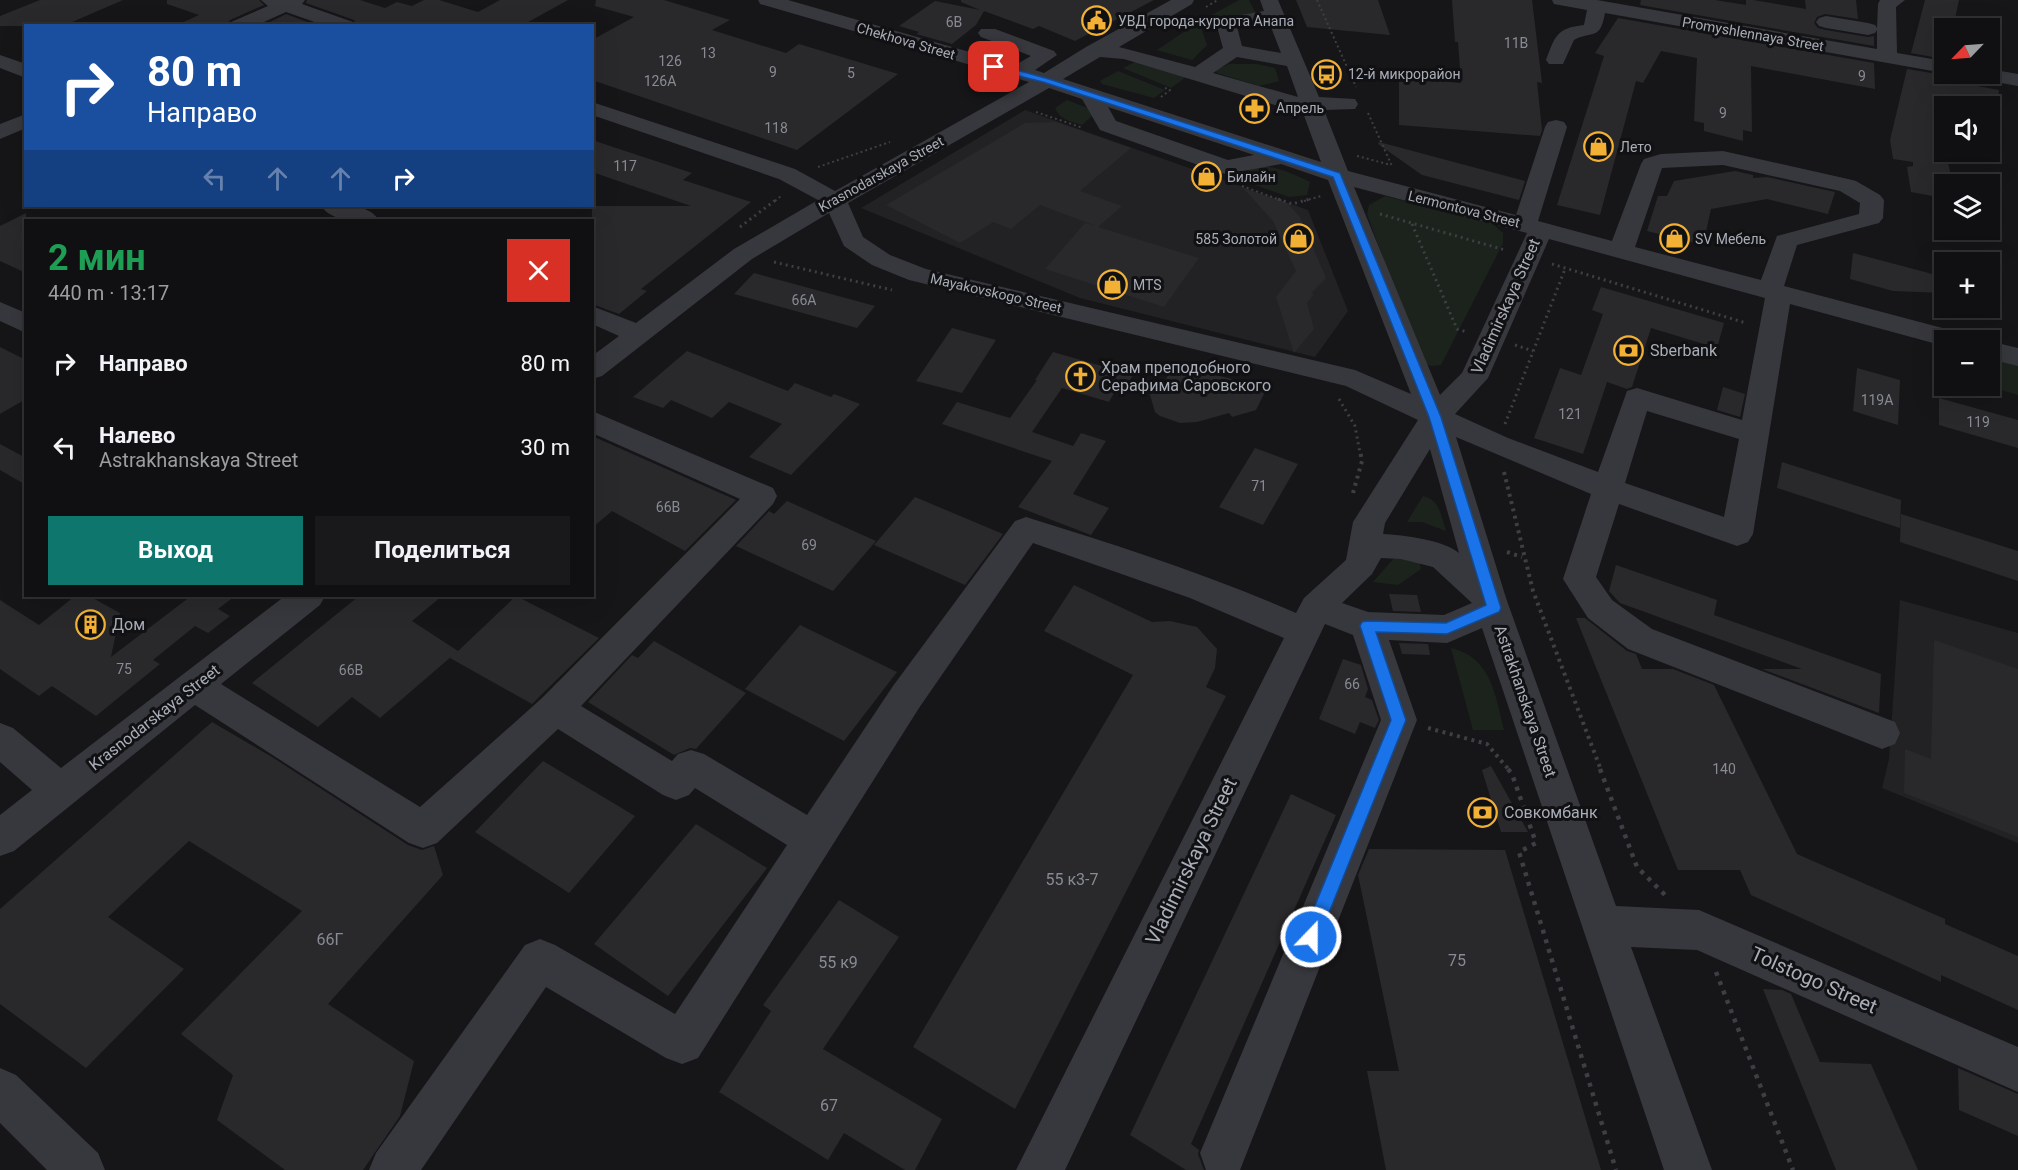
<!DOCTYPE html>
<html lang="ru">
<meta charset="utf-8">
<style>
:root{--surface:#101012;--page:#19191b;--text:#f1f3f6;--muted:#9c9d9f;--line:#303032;--accent:#0f766e}
body{margin:0;font-family:Roboto,sans-serif;background:var(--page);color:var(--text);height:100vh;display:flex;flex-direction:column;font-size:22px;white-space:nowrap}
*{box-sizing:border-box;margin:0}
p{font-size:20px;color:var(--muted)}
.icon{flex:none;width:33px;height:33px;fill:none;stroke:currentColor;stroke-width:2;stroke-linecap:round;stroke-linejoin:round}
.map{position:relative;flex:1;overflow:hidden}
.side{position:absolute;left:24px;top:219px;width:570px;height:378px;display:flex;flex-direction:column;background:var(--surface);border-radius:0px;box-shadow:0 6px 24px #0002,0 0 0 2px var(--line)}
.side>*{flex:none}
.banner{position:absolute;left:24px;top:24px;width:570px;height:183px;border-radius:0px;box-shadow:0 6px 24px #0002,0 0 0 2px var(--line);background:#1a4fa0;color:#fff;overflow:hidden}
.needle{width:39px;rotate:245deg}
.fabs{position:absolute;left:1934px;top:18px;display:grid;gap:12px}
.fabs a{display:grid;place-items:center;width:66px;height:66px;border-radius:0px;background:var(--surface);box-shadow:0 6px 24px #0002,0 0 0 2px var(--line);font-size:30px}
.pin{position:absolute;display:grid;place-items:center;width:51px;height:51px;color:#fff;margin:-26px;border-radius:12px;box-shadow:0 3px 9px #0006}
.me{position:absolute;width:66px;margin:-33px;rotate:22deg;stroke-linejoin:round;filter:drop-shadow(0 0 4px #0008)}
.turn{display:flex;align-items:center;gap:21px;height:126px;padding:0 24px;font-size:27px}
.turn .icon{width:78px;height:78px;stroke-width:2.5}
.turn b{display:block;font-size:42px;line-height:51px}
.lanes{display:flex;align-items:center;height:57px;padding:0 24px;background:#0003;justify-content:center;gap:30px;direction:ltr}
.lanes .off{opacity:.35}
.round{display:grid;place-items:center;flex:none;width:63px;height:63px;border-radius:0px;background:var(--page)}
.headline{display:flex;align-items:center;justify-content:space-between;height:102px;padding:0 24px}
h1{font-size:36px;font-weight:700;line-height:45px;color:#1e9e55}
.button{display:flex;gap:12px;margin-top:auto;padding:12px 24px}
.button a{flex:1;height:69px;border-radius:0px;background:var(--accent);color:#fff;font-size:24px;font-weight:700;line-height:69px;text-align:center}
.button a+a{background:var(--page);color:var(--text)}
ul{padding:0;list-style:none}
li{display:flex;align-items:center;gap:18px;height:84px;padding:0 24px}
li div{flex:1}
li b{display:block;font-size:22px}
li em{font-style:normal}
.map>svg:first-child{display:block}
.built{fill:#222225}
.green{fill:#1c231d}
.building{fill:#29292c}
.lines{fill:none;stroke-linecap:round;stroke-linejoin:round}
.path-far3{stroke:#3d3f44;stroke-width:2;stroke-dasharray:2 3;stroke-linecap:butt}
.path-far2{stroke:#3d3f44;stroke-width:3;stroke-dasharray:2 4;stroke-linecap:butt}
.path-far1{stroke:#3d3f44;stroke-width:4;stroke-dasharray:3 4.5;stroke-linecap:butt}
.path{stroke:#3d3f44;stroke-width:4.5;stroke-dasharray:4 6;stroke-linecap:butt}
.minor{fill:#37383d;fill-rule:evenodd}
.route{fill:#1a73e8;stroke:#114b97;stroke-width:1.5}
.labels{text-anchor:middle;stroke-width:6;stroke-linejoin:round;paint-order:stroke}
.far-poi-label{font-size:14px;fill:#a8adb8;stroke:#111113;text-anchor:start}
.number-label{font-size:14px;fill:#888b94}
.far-street-label{font-size:14px;fill:#a8adb8;stroke:#111113}
.street-label{font-size:16px;fill:#a8adb8;stroke:#111113}
.poi-label{font-size:16px;fill:#a8adb8;stroke:#111113;text-anchor:start}
.near-number-label{font-size:16px;fill:#888b94}
.near-street-label{font-size:20px;fill:#a8adb8;stroke:#111113}
</style>
<div class="map">
<svg width="2018" height="1170" viewBox="0 0 2018 1170">
<rect width="100%" height="100%" fill="#161618"/>
<!-- built -->
<path class="built" d="M1025,110L1308,210L1348,311L1315,357L1080,298L861,208Z
M1900,600L2018,633V843L1882,788L1889,759Z"/>
<!-- green -->
<path class="green" d="M1239,0H1249L1256,14L1245,17L1209,19L1208,17Z
M1199,22L1207,45L1192,60L1157,50Z
M1135,62L1186,77L1171,88L1123,68Z
M1229,64H1256L1275,68L1279,81L1259,86L1217,73L1216,70Z
M1118,71L1165,90L1154,98L1102,84L1100,81Z
M1067,100L1090,109L1093,115L1082,125C1069,121 1061,120 1055,108Z
M1258,166C1277,166 1293,174 1310,182L1307,195L1289,197L1238,179L1250,169Z
M1385,196L1493,224L1503,233V243L1441,365L1431,366L1421,362L1367,214L1369,205Z
M1989,358L2018,365V395L1988,386Z
M1423,496C1440,500 1441,516 1446,531L1422,522H1407Z
M1395,557L1419,561L1421,569L1398,585L1373,582Z
M1451,648C1492,658 1495,695 1504,730H1473Z"/>
<!-- building -->
<path class="building" d="M40,0H123L63,26H0V16Z
M167,0H259L264,5L230,20L227,26H175L199,15L167,4Z
M307,0H360L385,8L397,2L412,6L424,0H439L478,12L500,0H568L521,26H357L354,20L306,3Z
M596,0H664L730,20L712,30L786,53L799,44L898,74L797,150L592,80V40L634,17L595,6Z
M961,0H1154L1075,41L1039,26L1033,29L984,11L976,25L952,44L916,34L919,32L899,26L935,1L980,10L961,2Z
M1296,0H1378L1390,35L1307,27Z
M1452,0H1532L1542,83L1537,82L1542,130L1540,136L1399,125V77L1461,83L1458,42H1455Z
M1641,0H1715L1746,5V0H1753L1806,9L1805,0H1856L1858,19L1825,14L1817,17L1814,23L1818,28L1826,30L1868,37L1874,36V46L1640,5Z
M1925,0H1959L1953,28H1944V59L1911,53Z
M286,14L318,26H262Z
M1618,18L1874,63L1875,89L1751,66L1752,132L1743,130V141L1704,131V123L1694,121L1697,58L1661,51L1643,83L1636,81L1600,215L1557,205L1604,56L1595,53Z
M1907,69L1944,75V80L1999,90L1996,111L1989,110V106H1970L1933,99L1953,184H1944V198L1911,192L1907,167L1913,166V162L1893,159L1890,140Z
M1056,122L1131,148L1080,191L1122,206L1098,227L1199,258L1164,307L1045,269L1085,223L1096,226L1040,205L1011,229L993,222L960,243L886,205L1025,123Z
M592,140L692,173L683,180L751,202L641,289L647,291L619,314L592,304V206H691L592,172Z
M1379,142L1525,181L1519,200L1422,175L1378,144Z
M1735,171L1753,175V178L1767,177L1835,192L1828,214L1767,199L1711,209L1703,245L1647,231L1658,196H1667L1674,181Z
M1243,188L1287,203L1300,217L1326,278L1311,293L1314,294L1307,303L1314,329L1294,353L1276,297L1296,271L1273,221Z
M26,213V273L0,261V226Z
M1853,253L1944,277V293L1893,291L1850,279Z
M754,273L875,306L857,328L734,294Z
M1601,287L1724,323L1717,348L1651,328L1632,387L1627,389L1607,382L1583,454L1534,438L1560,368L1581,375L1603,314L1592,310Z
M952,328L996,340L962,393L916,381Z
M0,347L26,360V399L0,414Z
M687,351L788,391L795,383L831,397L834,394L860,404L791,475L749,457L782,424L729,402L712,418L671,400L663,408L633,397Z
M1053,352L1133,375L1121,395L1114,393L1109,402L1062,388L1032,432L1073,446L1081,433L1106,441L1073,494L1109,508L1091,535L1018,507L1052,461L942,424L957,402L1010,418L1037,380H1035Z
M1173,364L1267,388L1256,410L1232,417L1229,413L1197,422L1180,423L1160,416L1155,412L1145,378L1164,384Z
M1857,368L1900,380L1898,425L1853,411Z
M1723,387L1745,394L1740,417L1717,410Z
M1939,398L2018,420V448L1939,425Z
M592,436L662,467L736,500L685,551L612,511L592,528Z
M0,444L26,458V485L0,470Z
M1255,448L1298,464L1263,525L1219,507Z
M1782,462L1901,500L1900,528L1777,488Z
M915,497L1003,534L965,585L874,545Z
M787,501L876,541L833,591L736,546L769,511L774,514Z
M1901,514L2018,551V581L1900,542Z
M1616,565L1717,600L1714,615L1881,674L1879,713L1762,669H1802L1620,603L1609,591Z
M1074,585L1152,622L1170,621L1197,627L1217,649L1215,668L1206,687L1226,696L1015,1109L913,1047L1133,675L1044,631Z
M1389,594L1417,595L1421,612L1393,611Z
M75,596H89L120,613L111,657L191,596H235L218,609L230,616L208,633L195,626L153,660L160,664L96,716L52,686L39,696L0,669V600L39,625Z
M359,596H442L412,621L458,651L516,596L599,638L532,704L450,658L452,656L380,718L352,697L318,727L252,683Z
M1576,618H1585L1627,651L1636,654L1642,669H1673L1714,685L1797,854L1945,919V924L2018,956V1010L1941,975V982L1751,895L1740,870H1678Z
M800,625L897,672L844,741L745,689Z
M1934,640L2018,669V837L1904,793L1905,749L1931,759Z
M654,641L746,693L696,749L690,748L674,755L588,702L632,655L638,658Z
M1399,643L1428,644L1430,655L1402,654Z
M1343,659L1361,665L1368,689L1365,697L1372,700L1379,720L1375,728L1360,722L1355,734L1319,719Z
M212,722L272,757L408,845L422,850L434,846L443,875L328,1004L414,1061L400,1116L363,1170H285L217,1120L233,1075L181,1034L302,911L189,841L108,917L184,969L86,1068L0,1004V909Z
M543,761L635,816L569,893L475,832Z
M1491,766L1528,832H1501L1482,770Z
M1291,794L1336,815L1191,1144L1199,1150L1198,1154L1204,1170H1186L1130,1135Z
M696,824L767,868L668,996L594,944Z
M1369,849L1505,850L1601,1170H1386L1367,1071H1399L1358,875Z
M839,900L899,937L823,1049L942,1119L915,1170H905L844,1133L828,1160L719,1092L771,1011L763,1005Z
M1763,989L1782,990L1791,994L1820,1062L1871,1064L1918,1170H1836Z
M1958,1068L2018,1094V1136L1959,1110Z"/>
<g class="lines">
<!-- path-far3 -->
<path class="path-far3" d="M1317,0L1356,87
M1206,7L1218,0
M1161,97L1170,90L1165,88
M1036,112L1083,128
M1368,113L1392,166
M1357,156L1391,165
M818,167L890,142
M1242,186L1283,201
M775,201L782,195
M1304,201L1321,196"/>
<!-- path-far2 -->
<path class="path-far2" d="M1278,199L1292,204L1310,199
M1380,214L1505,250
M1412,224L1457,329L1467,332
M740,227L777,199
M774,262L892,290
M1552,264L1746,323
M1515,345L1533,351
M1339,399L1355,426L1360,453
M1505,424L1565,269"/>
<!-- path-far1 -->
<path class="path-far1" d="M1504,472L1533,591L1601,770
M1353,493L1362,461L1360,451
M1507,552L1522,557
M1428,728L1487,744L1509,770"/>
<!-- path -->
<path class="path" d="M1508,769L1512,774L1536,843L1519,852L1616,1170
M1600,769L1637,867L1665,895
M1716,972L1793,1170"/>
<!-- minor -->
<path class="minor" d="M261,0H305L302,4L353,22L355,26H326L286,12L255,26H229L231,22L268,6Z
M758,0H788L1015,65L1031,56L981,37L978,33L981,29H995L1054,51L1057,55L1035,70L1044,73L1086,47L1171,0H1194L1192,4L1119,47L1195,67L1223,48L1216,23L1219,19L1264,11L1260,0H1278L1319,97L1355,99L1358,104L1355,109L1324,110L1348,171L1516,215L1545,127L1548,122L1556,120L1564,122L1567,127L1538,221L1612,241L1641,164L1644,159L1661,154L1723,151L1848,179L1856,181L1880,195L1884,200L1883,218L1879,223L1797,245L1784,286L1965,334L1968,340H1944V346L1790,304L1753,534L1748,542L1737,546L1619,504L1596,577L1612,600L1652,629L1895,722L1900,733L1895,744L1882,749L1628,649L1588,618L1563,579L1591,494L1456,437L1506,598L1616,906L1699,910L2018,1047V1092L1697,950L1631,947L1712,1170H1664L1482,628L1447,643L1389,640L1417,720L1240,1170H1206L1200,1153L1381,720L1353,635L1325,624L1065,1170H1016L1284,638L1190,598L1033,543L919,708L698,1058L682,1064L666,1058L546,987L421,1170H369L376,1153L525,945L540,939L555,945L675,1014L787,845L695,788L689,795L676,800L663,795L558,729L437,843L423,848L409,843L195,705L14,851L0,856V815L32,790L0,762V723L13,728L61,768L285,596H325L320,605L221,684L420,807L542,698L740,499L592,433V411L773,488L777,496L773,504L581,706L672,761L678,754L691,750L704,754L807,815L893,686L1015,521L1026,517C1117,545 1209,575 1296,613L1304,598L1346,560L1353,522L1418,420L1346,386L909,280L872,265L844,246L829,213L752,259L602,376L592,379V356L619,336L592,324V306L636,323L734,249L818,200L779,179L592,115V102L795,169L835,191L1029,82L760,4ZM1269,22L1281,53L1242,46L1237,27ZM1100,57L1124,59L1285,108L1302,110L1321,162L1063,79ZM1237,57L1287,66L1298,97L1213,73ZM1049,88L1082,99L1100,130L1218,172L1226,174L1281,164L1328,180L1411,394L1355,370L926,269L890,255L863,237L848,203ZM1108,107L1254,155L1228,160L1116,121ZM1723,165L1840,191L1860,203L1859,214L1777,236L1761,280L1635,247L1662,168ZM1354,187L1527,233L1462,373L1440,395ZM1549,239L1765,298L1742,420L1637,388L1627,391L1598,472L1508,438L1455,414L1488,378ZM1647,411L1739,439L1724,517L1625,483ZM1430,449L1459,553C1444,540 1403,535 1383,534L1385,523ZM1381,558L1401,559L1433,567L1472,603L1444,615L1368,612L1342,603L1372,574Z
M1552,0H1597L1877,49V30L1875,33L1868,35L1826,28L1819,26L1816,22L1819,18L1826,16L1868,23L1875,25L1877,28L1878,4L1880,0H1905L1896,7L1897,53L1944,61V73L1605,13C1600,41 1593,30 1574,40L1563,64H1549L1546,60C1555,37 1556,28 1584,25L1587,10L1554,4Z
M0,55L26,64V78L0,68Z
M1989,69L2018,74V86L1974,78L1971,74H1989Z
M26,114V128L0,139V124Z
M321,206C339,204 368,203 379,220C361,222 333,223 321,206Z
M0,302L26,313V333L0,321Z
M1989,341L2018,348V366L1989,359Z
M0,1068L16,1075L98,1153L105,1170H47L0,1123Z"/>
</g>
<!-- route -->
<path class="route" d="M994,64L1049,79L1340,173L1441,417L1501,608L1499,612L1447,634L1376,632L1406,720L1317,943L1311,945L1305,943L1302,937L1391,720L1360,626L1362,622L1367,621L1446,623L1486,605L1429,417L1333,177L1043,82L991,69L990,67Z"/>
<!-- icons -->
<defs>
<symbol id="civic-ring" viewBox="-11 -11 22 22"><circle r="9.5" fill="#111113" stroke="#f2b134" stroke-width="1.5"/><path d="M-.6-6.5H3V-4.5H.6V-3L4-1V1h2V6H-6V1h2V-1L-.6-3ZM-1.2 2.5V6h2.4V2.5Z" fill="#f2b134"/></symbol>
<symbol id="bus-ring" viewBox="-11 -11 22 22"><circle r="9.5" fill="#111113" stroke="#f2b134" stroke-width="1.5"/><path d="M-5-6H5V4H4V6H2V4H-2V6H-4V4H-5ZM-3.5-4V0h7V-4ZM-3.5 1.2v1.5H-2V1.2ZM2 1.2v1.5H3.5V1.2Z" fill="#f2b134"/></symbol>
<symbol id="pharmacy-ring" viewBox="-11 -11 22 22"><circle r="9.5" fill="#111113" stroke="#f2b134" stroke-width="1.5"/><path d="M-2-6h4v4h4v4h-4v4h-4v-4h-4v-4h4Z" fill="#f2b134"/></symbol>
<symbol id="shop-ring" viewBox="-11 -11 22 22"><circle r="9.5" fill="#111113" stroke="#f2b134" stroke-width="1.5"/><path d="M-5-2.5h2.3a2.7 3.5 0 0 1 5.4 0H5L5.5 6h-11ZM-1.5-2.5h3a1.5 2.3 0 0 0-3 0Z" fill="#f2b134"/></symbol>
<symbol id="bank-ring" viewBox="-11 -11 22 22"><circle r="9.5" fill="#111113" stroke="#f2b134" stroke-width="1.5"/><path d="M-6-4H6V4H-6ZM0-2.3a2.3 2.3 0 1 0 0 4.6a2.3 2.3 0 1 0 0-4.6Z" fill="#f2b134"/></symbol>
<symbol id="church-ring" viewBox="-11 -11 22 22"><circle r="9.5" fill="#111113" stroke="#f2b134" stroke-width="1.5"/><path d="M-1.2-6h2.4v3.5h3.3v2.4h-3.3V6h-2.4V-.1h-3.3v-2.4h3.3Z" fill="#f2b134"/></symbol>
<symbol id="building-ring" viewBox="-11 -11 22 22"><circle r="9.5" fill="#111113" stroke="#f2b134" stroke-width="1.5"/><path d="M-4-6H4V6H1V3H-1V6H-4ZM-2.5-4.3h1.7v1.8h-1.7ZM.8-4.3h1.7v1.8H.8ZM-2.5-1h1.7V.8h-1.7ZM.8-1h1.7V.8H.8Z" fill="#f2b134"/></symbol>
</defs>
<g fill-rule="evenodd">
<use href="#civic-ring" x="1080" y="4" width="33" height="33"/>
<use href="#bus-ring" x="1310" y="58" width="33" height="33"/>
<use href="#pharmacy-ring" x="1238" y="92" width="33" height="33"/>
<use href="#shop-ring" x="1582" y="130" width="33" height="33"/>
<use href="#shop-ring" x="1190" y="160" width="33" height="33"/>
<use href="#shop-ring" x="1282" y="222" width="33" height="33"/>
<use href="#shop-ring" x="1658" y="222" width="33" height="33"/>
<use href="#shop-ring" x="1096" y="268" width="33" height="33"/>
<use href="#bank-ring" x="1612" y="334" width="33" height="33"/>
<use href="#church-ring" x="1064" y="360" width="33" height="33"/>
<use href="#building-ring" x="74" y="608" width="33" height="33"/>
<use href="#bank-ring" x="1466" y="796" width="33" height="33"/>
</g>
<g class="labels">
<!-- far-poi labels -->
<g class="far-poi-label">
<text x="1118" y="26">УВД города-курорта Анапа</text>
<text x="1348" y="79">12-й микрорайон</text>
<text x="1276" y="113">Апрель</text>
<text x="1620" y="152">Лето</text>
<text x="1227" y="182">Билайн</text>
<text x="1277" y="244" text-anchor="end">585 Золотой</text>
<text x="1695" y="244">SV Мебель</text>
<text x="1133" y="290">MTS</text>
</g>
<!-- number labels -->
<g class="number-label">
<text x="954" y="27">6В</text>
<text x="1516" y="48">11В</text>
<text x="708" y="58">13</text>
<text x="670" y="66">126</text>
<text x="773" y="77">9</text>
<text x="851" y="78">5</text>
<text x="1862" y="81">9</text>
<text x="660" y="86">126А</text>
<text x="1723" y="118">9</text>
<text x="776" y="133">118</text>
<text x="625" y="171">117</text>
<text x="804" y="305">66А</text>
<text x="1877" y="405">119А</text>
<text x="1570" y="419">121</text>
<text x="1978" y="427">119</text>
<text x="1259" y="491">71</text>
<text x="668" y="512">66В</text>
<text x="809" y="550">69</text>
<text x="124" y="674">75</text>
<text x="351" y="675">66В</text>
<text x="1352" y="689">66</text>
<text x="1724" y="774">140</text>
</g>
<!-- far-street labels -->
<g class="far-street-label">
<text transform="translate(1753 34) rotate(10)" y="5">Promyshlennaya Street</text>
<text transform="translate(906 41) rotate(16)" y="5">Chekhova Street</text>
<text transform="translate(881 174) rotate(-29)" y="5">Krasnodarskaya Street</text>
<text transform="translate(1464 209) rotate(14)" y="5">Lermontova Street</text>
<text transform="translate(996 293) rotate(13)" y="5">Mayakovskogo Street</text>
</g>
<!-- street labels -->
<g class="street-label">
<text transform="translate(1505 306) rotate(-66)" y="6">Vladimirskaya Street</text>
<text transform="translate(1526 701) rotate(71)" y="6">Astrakhanskaya Street</text>
<text transform="translate(154 717) rotate(-38)" y="6">Krasnodarskaya Street</text>
</g>
<!-- poi labels -->
<g class="poi-label">
<text x="1650" y="356">Sberbank</text>
<text x="1101" y="373">Храм преподобного<tspan x="1101" dy="18">Серафима Саровского</tspan></text>
<text x="112" y="630">Дом</text>
<text x="1504" y="818">Совкомбанк</text>
</g>
<!-- near-number labels -->
<g class="near-number-label">
<text x="1072" y="885">55 к3-7</text>
<text x="330" y="945">66Г</text>
<text x="1457" y="966">75</text>
<text x="838" y="968">55 к9</text>
<text x="829" y="1111">67</text>
</g>
<!-- near-street labels -->
<g class="near-street-label">
<text transform="translate(1191 861) rotate(-64)" y="7">Vladimirskaya Street</text>
<text transform="translate(1814 980) rotate(24)" y="7">Tolstogo Street</text>
</g>
</g>
</svg>
<div class="fabs">
<a><svg class="needle" viewBox="-14 -14 28 28"><path d="M0-13l5 13h-10z" fill="#e53935"/><path d="M0 13l5-13h-10z" fill="#9c9d9f"/></svg></a>
<a><svg class="icon" aria-label="sound" viewBox="0 0 24 24"><path d="M4 9h4l5-4v14l-5-4H4zM17 9q2 3 0 6"/></svg></a>
<a><svg class="icon" aria-label="layers" viewBox="0 0 24 24"><path d="M12 4l9 5-9 5-9-5zM3 14l9 5 9-5"/></svg></a>
<a>+</a>
<a>−</a>
</div>
<div class="pin" style="left:994px;top:67px;background:#d93025"><svg class="icon" aria-label="arrive" viewBox="0 0 24 24"><path d="M6 21V4h12l-3 4 3 4H6"/></svg></div>
<svg class="me" style="left:1311px;top:937px" viewBox="-20 -20 40 40"><circle r="17" fill="#1a73e8" stroke="#fff" stroke-width="3"/><path d="M0-11L8 9 0 5-8 9z" fill="#fff"/></svg>
<div class="banner">
<div class="turn"><svg class="icon" aria-label="right" viewBox="0 0 24 24"><path d="M7 20v-9h11M14 6l5 5-5 5"/></svg><div><b>80 m</b>Направо</div></div>
<div class="lanes"><svg class="icon off" aria-label="left" viewBox="0 0 24 24"><path d="M17 20v-9H6M10 6l-5 5 5 5"/></svg><svg class="icon off" aria-label="ahead" viewBox="0 0 24 24"><path d="M12 20V5M6 11l6-6 6 6"/></svg><svg class="icon off" aria-label="ahead" viewBox="0 0 24 24"><path d="M12 20V5M6 11l6-6 6 6"/></svg><svg class="icon" aria-label="right" viewBox="0 0 24 24"><path d="M7 20v-9h11M14 6l5 5-5 5"/></svg></div>
</div>
<section class="side">
<div class="headline"><div><h1>2 мин</h1><p>440 m · 13:17</p></div><a class="round" style="background:#d93025;color:#fff"><svg class="icon" aria-label="close" viewBox="0 0 24 24"><path d="M6 6l12 12M18 6L6 18"/></svg></a></div>
<ul>
<li><svg class="icon" aria-label="right" viewBox="0 0 24 24"><path d="M7 20v-9h11M14 6l5 5-5 5"/></svg><div><b>Направо</b></div><em>80 m</em></li>
<li><svg class="icon" aria-label="left" viewBox="0 0 24 24"><path d="M17 20v-9H6M10 6l-5 5 5 5"/></svg><div><b>Налево</b><p>Astrakhanskaya Street</p></div><em>30 m</em></li>
</ul>
<div class="button"><a>Выход</a><a>Поделиться</a></div>
</section>
</div>
